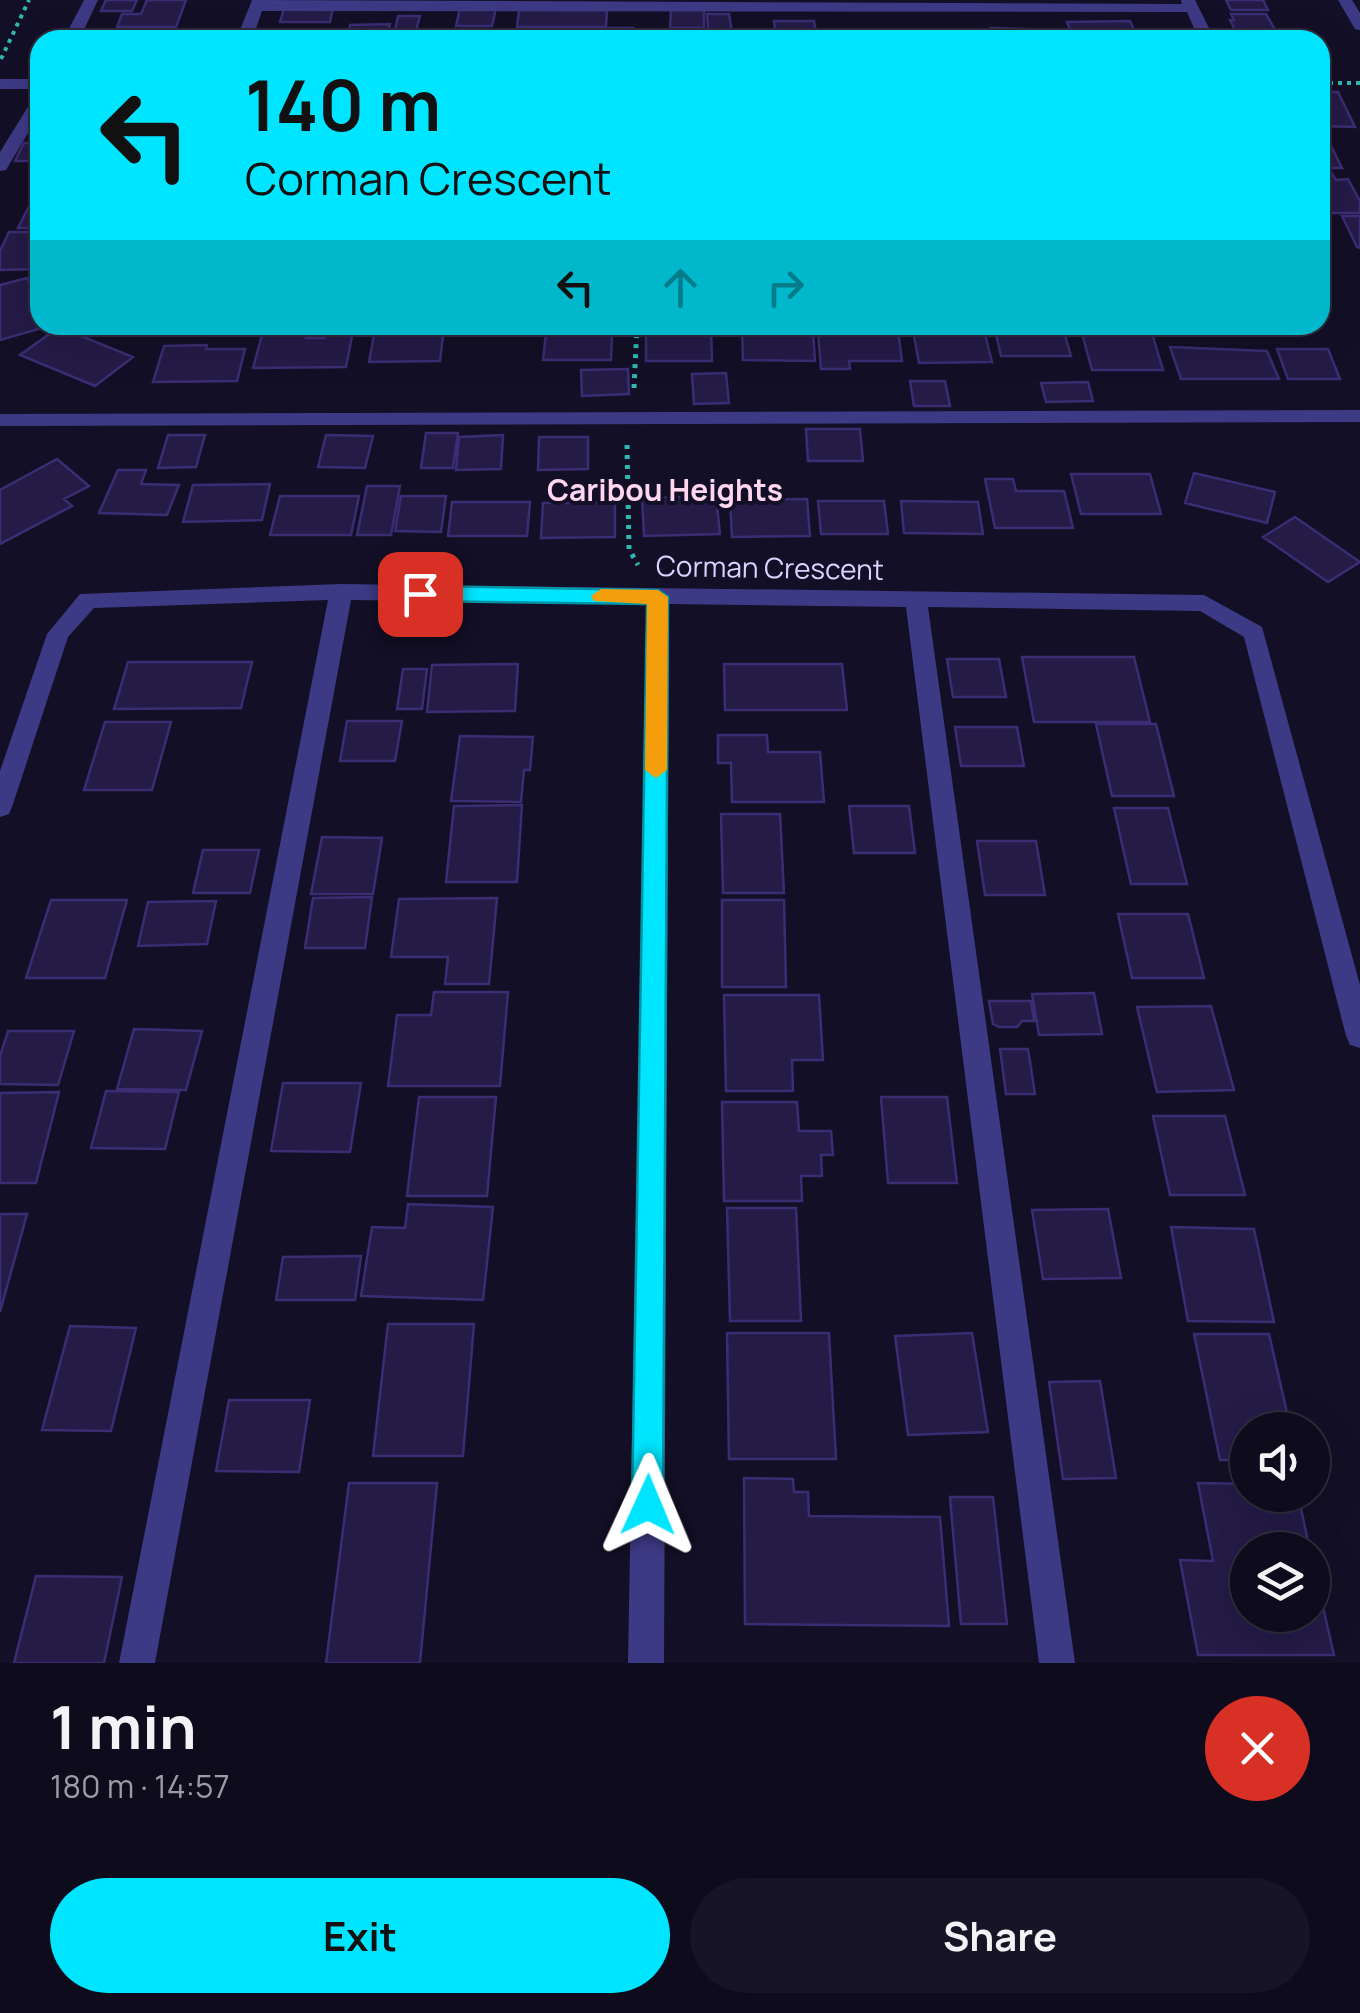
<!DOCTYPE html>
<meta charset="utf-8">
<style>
:root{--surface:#0e0b1c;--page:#171425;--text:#f1f3f6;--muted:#9b9ba3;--line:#2e2b3b;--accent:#00e5ff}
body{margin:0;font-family:Manrope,sans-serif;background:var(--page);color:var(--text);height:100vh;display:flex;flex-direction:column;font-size:38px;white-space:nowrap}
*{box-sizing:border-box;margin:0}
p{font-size:32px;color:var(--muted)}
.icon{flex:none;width:55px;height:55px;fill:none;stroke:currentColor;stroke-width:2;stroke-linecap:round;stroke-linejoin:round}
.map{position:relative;height:1663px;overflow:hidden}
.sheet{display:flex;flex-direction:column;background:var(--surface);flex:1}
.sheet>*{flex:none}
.hud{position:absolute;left:30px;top:30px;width:1300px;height:305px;border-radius:30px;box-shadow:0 10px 40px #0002,0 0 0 2px var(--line);background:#00e5ff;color:#111;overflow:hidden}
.fabs{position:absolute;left:1230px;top:1412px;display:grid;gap:20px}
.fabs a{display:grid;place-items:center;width:100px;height:100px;border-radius:50%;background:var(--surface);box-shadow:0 10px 40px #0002,0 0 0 2px var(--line);font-size:50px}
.pin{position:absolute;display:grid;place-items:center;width:85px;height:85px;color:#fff;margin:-42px;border-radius:20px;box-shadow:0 5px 15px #0006}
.me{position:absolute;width:110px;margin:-55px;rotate:1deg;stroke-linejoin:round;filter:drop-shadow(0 0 8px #0008)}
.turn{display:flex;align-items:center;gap:35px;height:210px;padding:0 50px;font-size:45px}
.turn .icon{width:130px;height:130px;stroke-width:2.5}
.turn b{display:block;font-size:70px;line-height:85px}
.lanes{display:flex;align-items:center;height:95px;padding:0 50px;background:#0003;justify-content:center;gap:50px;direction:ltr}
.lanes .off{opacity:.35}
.round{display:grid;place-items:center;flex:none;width:105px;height:105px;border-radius:52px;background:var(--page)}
.summary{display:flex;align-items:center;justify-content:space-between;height:170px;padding:0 50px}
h1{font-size:60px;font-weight:700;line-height:75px}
.action{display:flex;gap:20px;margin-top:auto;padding:20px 50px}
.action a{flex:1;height:115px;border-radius:60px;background:var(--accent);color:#111;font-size:40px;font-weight:700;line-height:115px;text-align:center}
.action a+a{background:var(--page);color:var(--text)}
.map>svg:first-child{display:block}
.building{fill:#241b47;stroke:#3b2d73;stroke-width:2.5}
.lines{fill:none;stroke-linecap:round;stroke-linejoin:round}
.path-far1{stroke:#2fb8b0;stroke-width:4;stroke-dasharray:4 5;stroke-linecap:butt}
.path{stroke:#2fb8b0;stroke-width:5;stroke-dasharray:4 6;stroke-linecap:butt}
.minor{fill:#3d3a85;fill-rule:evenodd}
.route{fill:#00e5ff;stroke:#0095a6;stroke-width:2.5}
.slow{fill:#f59e0b}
.labels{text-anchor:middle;stroke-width:8;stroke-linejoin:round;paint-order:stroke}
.street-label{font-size:28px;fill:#d9d4ff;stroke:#130f26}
.neighbourhood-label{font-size:30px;font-weight:bold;fill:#ffd6f0;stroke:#130f26}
</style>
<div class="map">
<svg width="1360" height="1663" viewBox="0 0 1360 1663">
<rect width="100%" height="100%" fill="#130f26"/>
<!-- building -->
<path class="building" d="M106,0H137L132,11H101Z
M147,0H186L176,27H117L122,14H141Z
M1226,0H1263L1268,10H1231Z
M333,8L330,22H280L284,9Z
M460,8H496L492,26H456Z
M671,9H704V28H670Z
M519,10H607L606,27H517Z
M707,14H729L732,33L769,32L770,40H709Z
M1231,14H1266L1281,40H1240L1230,20H1234Z
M398,16H420L416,30H395Z
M774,21H814L816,32H839L841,40H776Z
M1130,21L1139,40H1074L1067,22Z
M390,24L388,32H407L405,40H347L350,25Z
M606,28H633V40H578V34H605Z
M991,28L1065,30L1068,40H994Z
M129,30H172L168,40H125Z
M342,32L340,40H277L280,33Z
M419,33H475L474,40H417Z
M496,34H553V40H495Z
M976,34L977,40H923L922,35Z
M856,35H915L917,40H857Z
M640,36H699V40H640Z
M1320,92H1338L1355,127L1320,126Z
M1320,128H1322L1342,168H1320Z
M24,143H40V161H15Z
M1320,172H1331L1336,180L1348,179L1360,201V213H1320Z
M40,185V228H18Z
M1342,216H1360V248L1357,247Z
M9,232H40V269L0,270V251Z
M27,278L40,306V325L49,326L0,340V285Z
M1062,325L1071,356H1001L994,326Z
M59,327L133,357L95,386L20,355Z
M444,328L440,361L369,362L375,329Z
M711,329L712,361H646V330Z
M836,329H898L902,361H849L850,369H821L818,332H836Z
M307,330L306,338H325L327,331H353L346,367L253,368L263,331Z
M742,330H813L815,361L743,360Z
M984,330L992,362L919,363L913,331Z
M1081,330H1151L1163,370H1092Z
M546,333L612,334L611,360H543Z
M207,345L206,349H245L237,381L153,382L164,346Z
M1170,347L1267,351L1279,379H1181Z
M1277,349H1328L1340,379H1288Z
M628,369L629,394L582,396L581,370Z
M726,373L729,403L694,404L692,374Z
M910,381H945L950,406H914Z
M1088,382L1093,401L1046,402L1041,383Z
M806,429H860L863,461H808Z
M426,433H458L453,468H421Z
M168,435H205L196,467L158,468Z
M326,435L373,436L365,468L318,467Z
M503,435L501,469L456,470L459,437Z
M539,437H588V469L538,470Z
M57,459L89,486L64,499L72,506L0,544V490Z
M118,470H146L141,484L179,485L167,515L99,513Z
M1194,473L1275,492L1267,523L1185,503Z
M1071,474H1150L1161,514H1081Z
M985,479H1013L1016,491H1064L1073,528H995Z
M270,484L262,520L183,522L193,485Z
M367,486H400L391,535H357Z
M280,496H359L351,535H270Z
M401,496H446L441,532L395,531Z
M716,496L720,534L644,536L642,498Z
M807,499L810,536L732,537L730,500Z
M818,501H884L888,534H821Z
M901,501L978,502L983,534L904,533Z
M452,502H530L527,536H448Z
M615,502V537L541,538L543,503Z
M1295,517L1360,562L1328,582L1263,537Z
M1022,657H1134L1150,722H1034Z
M947,659H999L1006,697H953Z
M128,662H252L241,708L114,709Z
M518,664L515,711L427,712L432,665Z
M724,664H842L847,710H725Z
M403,669H427L422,709H397Z
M347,721H402L395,761H340Z
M105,722H171L152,790H84Z
M1096,724H1156L1174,796H1112Z
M955,727H1017L1024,766H961Z
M718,735H767L768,752H820L824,802H732L731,763H718Z
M460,736L533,737L530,770H524L521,802L451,801Z
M522,805L517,882H446L454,806Z
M849,806H909L915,853H854Z
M1114,808H1168L1187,884H1131Z
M721,814H780L784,893H723Z
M322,837L382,838L373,894H311Z
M977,841H1036L1045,895H985Z
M203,850H259L250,893H193Z
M372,897L365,948H305L313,898Z
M497,898L489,984H445L448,957H391L399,899Z
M51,900H127L105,978H26Z
M722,900H784L786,987H722Z
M216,901L207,944L138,946L148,902Z
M1118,914H1188L1204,978H1132Z
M434,992H508L500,1086H388L397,1015H431Z
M1094,993L1102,1034L1039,1035L1032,994Z
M724,995H819L823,1060H792L793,1091H726Z
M989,1001H1031L1034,1021H1022L1017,1027H999L993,1024Z
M1211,1006L1234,1090L1157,1092L1137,1007Z
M134,1029L202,1031L186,1090L117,1089Z
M8,1031H74L58,1085L0,1084V1056Z
M1000,1049H1028L1035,1094H1006Z
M283,1083H361L350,1152L271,1151Z
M106,1091L179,1092L165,1149L91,1148Z
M59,1092L36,1183H0V1093Z
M419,1097H496L487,1196H407Z
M881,1097H947L957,1183H888Z
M722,1102H797L799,1131H831L833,1155H821L822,1176H801L802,1201H724Z
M1153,1116H1225L1245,1195H1170Z
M408,1204L493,1207L483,1300L361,1296L372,1227L405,1228Z
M727,1208H796L801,1321H730Z
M1108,1209L1121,1278L1043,1279L1032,1210Z
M0,1214H27L0,1312Z
M1171,1227L1254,1229L1274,1322L1188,1321Z
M361,1256L355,1300H276L283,1257Z
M388,1324H474L463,1456H373Z
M70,1326L136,1328L111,1431L42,1430Z
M727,1333H829L836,1459H729Z
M972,1333L988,1432L908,1435L895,1336Z
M1194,1334H1269L1291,1430H1248V1460H1220Z
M1100,1381L1116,1478L1063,1479L1049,1382Z
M229,1400H310L299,1472L216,1471Z
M744,1478L793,1479L794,1492H808L809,1516L940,1517L949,1626L745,1624Z
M349,1483H437L420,1663H326Z
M1198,1483L1248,1484V1495H1298L1310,1550H1248V1615H1312V1559L1334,1655H1198L1180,1560L1213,1561Z
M950,1497H993L1007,1624H961Z
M36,1576L122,1577L104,1663H14Z"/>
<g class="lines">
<!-- path-far1 -->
<path class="path-far1" d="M1,59L29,0
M1320,83H1360"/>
<!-- path -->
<path class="path" d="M634,388L637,325
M627,445L629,549L638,565"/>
<!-- minor -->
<path class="minor" d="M84,0H98L79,40H63Z
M252,0L1182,4L1181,0H1195L1215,40H1199L1187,12L262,11L252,40H236Z
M1338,0H1352L1360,13V30L1355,29Z
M0,79H40V89H0Z
M40,95V113L6,170L0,171V152L34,97Z
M1360,410V422L0,426V414Z
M341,584L1204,595L1262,627L1360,985V1048L1350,1045L1346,1036L1244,637L1200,611L928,607L1075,1663H1039L906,607L669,604L664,1663H628L647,604L351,600L155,1663H119L328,600L94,608L68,637L12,807L9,814L0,817V771L47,634L80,594Z"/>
</g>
<!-- route -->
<path class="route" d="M420,586L658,590L668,597L663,1505L658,1516L648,1520L637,1516L632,1505L647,604L420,601L410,594Z"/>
<!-- slow -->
<path class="slow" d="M601,589L658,590L668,597L667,770L656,778L645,770L647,604L594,601L591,596Z"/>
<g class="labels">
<!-- street labels -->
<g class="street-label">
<text transform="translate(770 568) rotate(1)" y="10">Corman Crescent</text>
</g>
<!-- neighbourhood labels -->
<g class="neighbourhood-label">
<text x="665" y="501">Caribou Heights</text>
</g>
</g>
</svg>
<div class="fabs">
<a><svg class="icon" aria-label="sound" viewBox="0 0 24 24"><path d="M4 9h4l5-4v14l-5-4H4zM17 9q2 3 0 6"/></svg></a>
<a><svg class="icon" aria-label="layers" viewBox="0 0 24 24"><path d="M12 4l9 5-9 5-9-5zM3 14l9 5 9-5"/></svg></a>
</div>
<div class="pin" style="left:420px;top:594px;background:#d93025"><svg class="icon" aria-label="arrive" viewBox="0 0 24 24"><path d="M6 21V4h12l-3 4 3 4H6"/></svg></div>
<svg class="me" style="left:648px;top:1505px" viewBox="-20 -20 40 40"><path d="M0-17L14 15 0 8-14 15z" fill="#00e5ff" stroke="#fff" stroke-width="4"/></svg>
<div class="hud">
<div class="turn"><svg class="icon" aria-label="left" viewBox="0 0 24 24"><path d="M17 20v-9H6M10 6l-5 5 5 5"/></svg><div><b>140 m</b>Corman Crescent</div></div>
<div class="lanes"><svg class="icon" aria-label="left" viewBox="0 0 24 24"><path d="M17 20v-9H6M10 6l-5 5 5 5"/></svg><svg class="icon off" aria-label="ahead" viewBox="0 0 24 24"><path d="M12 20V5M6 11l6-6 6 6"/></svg><svg class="icon off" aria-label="right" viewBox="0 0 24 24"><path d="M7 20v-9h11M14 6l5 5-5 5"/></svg></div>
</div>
</div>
<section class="sheet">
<div class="summary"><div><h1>1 min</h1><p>180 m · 14:57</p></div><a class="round" style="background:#d93025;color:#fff"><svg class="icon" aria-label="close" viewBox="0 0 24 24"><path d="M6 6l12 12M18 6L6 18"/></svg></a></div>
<div class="action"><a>Exit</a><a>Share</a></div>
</section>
